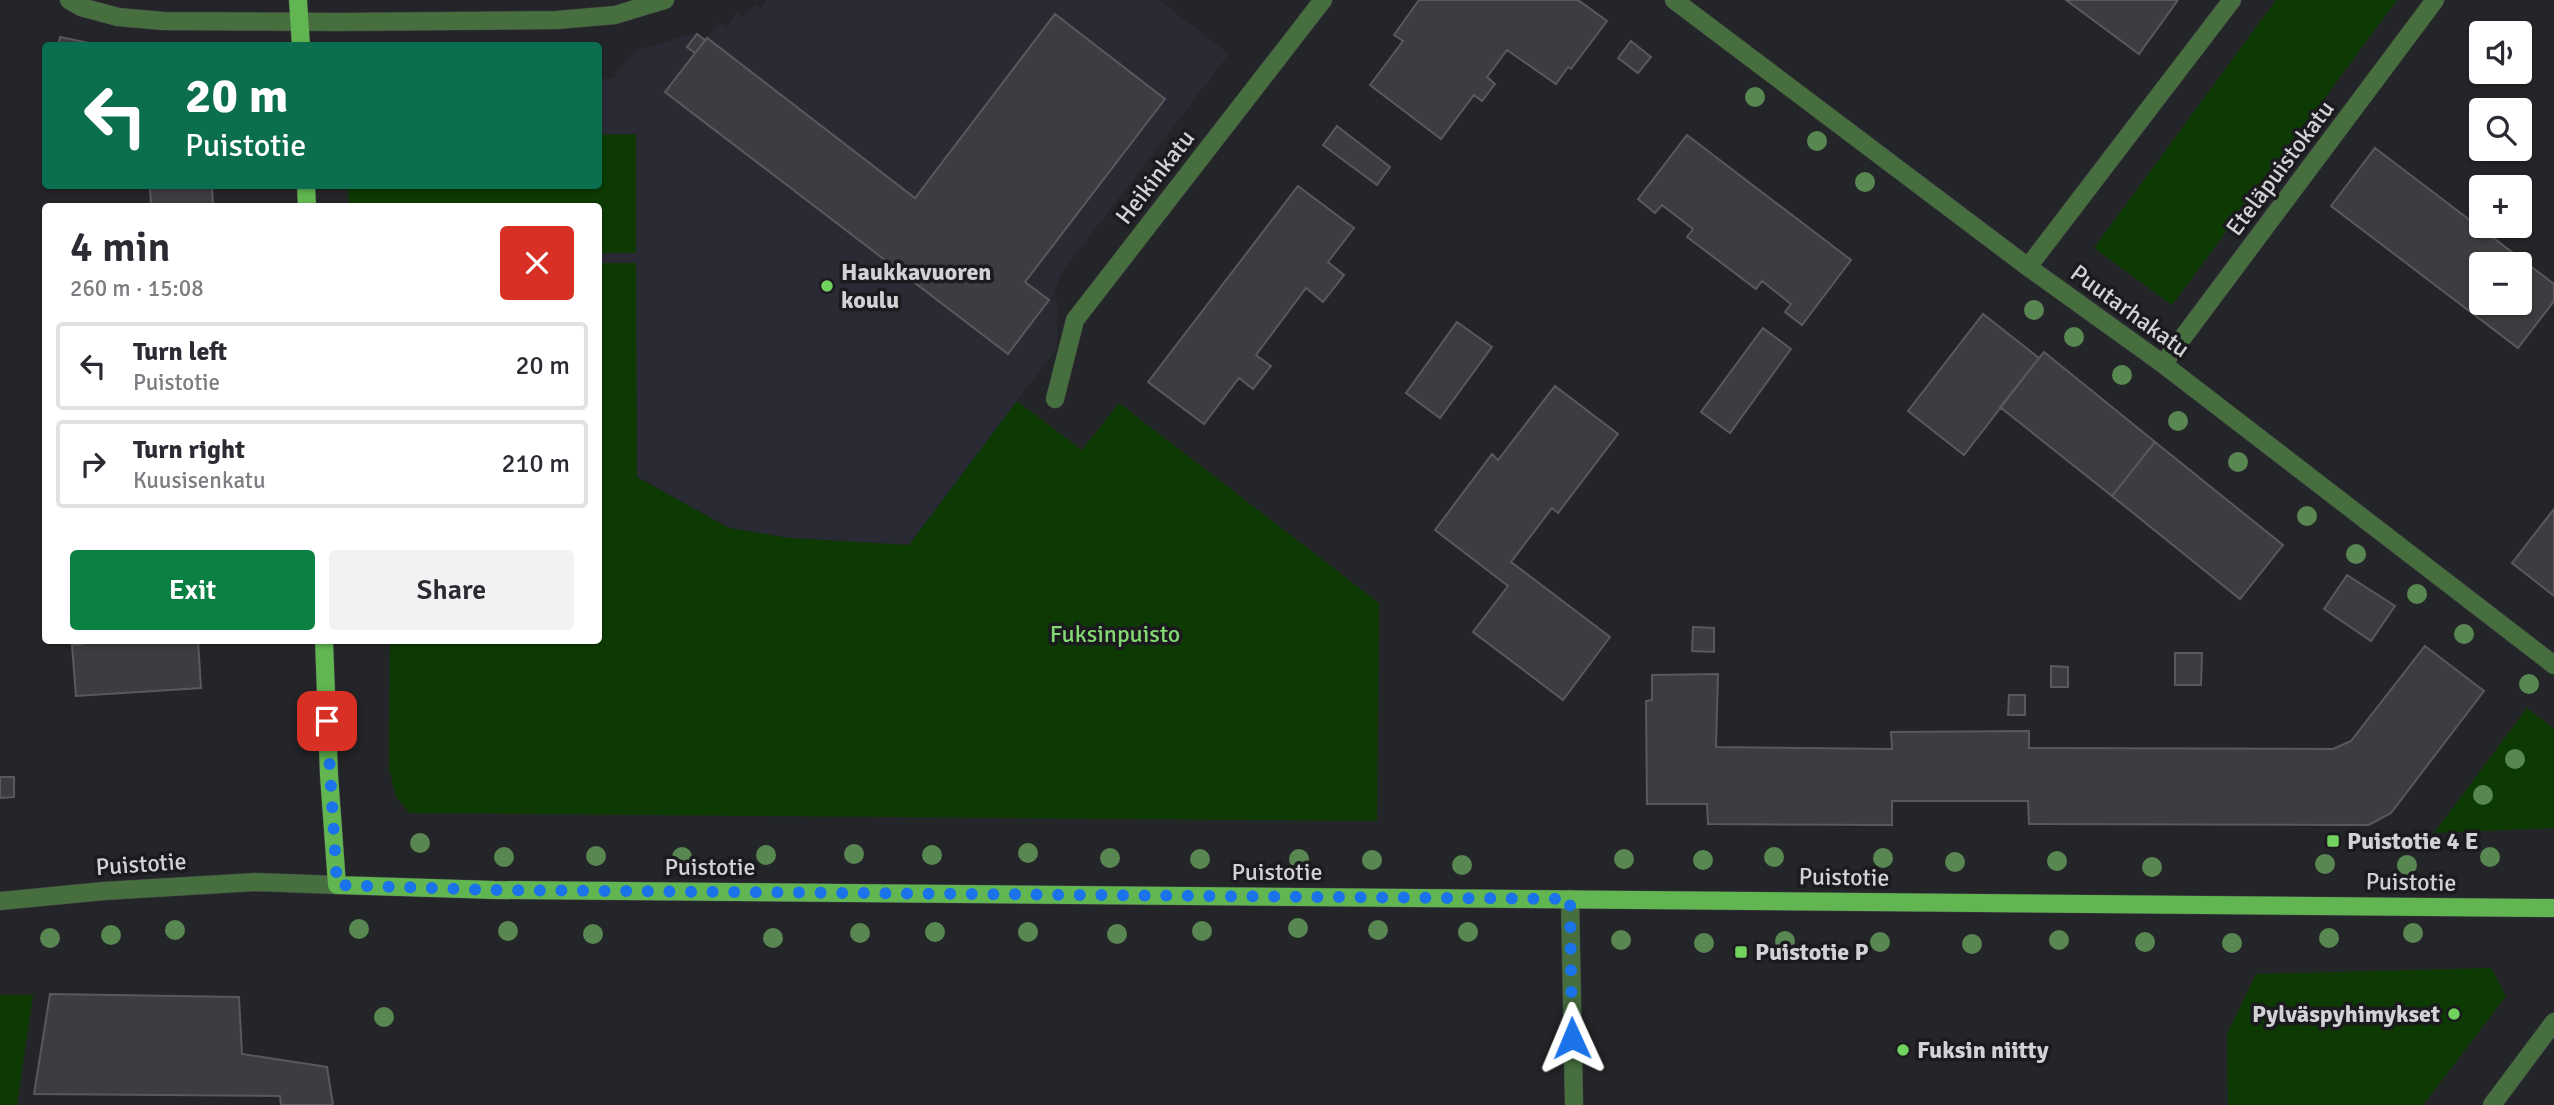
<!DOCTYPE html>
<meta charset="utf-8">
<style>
:root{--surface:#fff;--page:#f2f2f3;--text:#2b2b33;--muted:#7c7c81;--line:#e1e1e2;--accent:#0b8043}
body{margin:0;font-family:Signika,sans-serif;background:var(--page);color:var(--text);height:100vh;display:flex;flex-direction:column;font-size:26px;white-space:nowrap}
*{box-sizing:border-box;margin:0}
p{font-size:23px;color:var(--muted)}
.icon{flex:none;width:38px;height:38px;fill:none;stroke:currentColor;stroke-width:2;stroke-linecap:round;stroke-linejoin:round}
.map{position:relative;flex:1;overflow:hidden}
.details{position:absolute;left:42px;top:203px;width:560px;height:441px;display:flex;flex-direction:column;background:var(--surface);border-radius:7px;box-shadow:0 2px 5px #0004}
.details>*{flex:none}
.top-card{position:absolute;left:42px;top:42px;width:560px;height:147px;border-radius:7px;box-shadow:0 2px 5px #0004;background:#0b6e4f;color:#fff;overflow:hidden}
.controls{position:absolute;left:2469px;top:21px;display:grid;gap:14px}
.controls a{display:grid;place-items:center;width:63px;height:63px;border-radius:7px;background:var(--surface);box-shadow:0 2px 5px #0004;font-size:35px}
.pin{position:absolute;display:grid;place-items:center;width:60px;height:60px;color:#fff;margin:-30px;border-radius:14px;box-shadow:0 4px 10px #0006}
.me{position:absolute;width:77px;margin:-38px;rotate:359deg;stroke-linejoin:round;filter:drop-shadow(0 0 5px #0008)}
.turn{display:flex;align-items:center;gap:24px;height:147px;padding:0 28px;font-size:32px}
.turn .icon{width:91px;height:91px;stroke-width:2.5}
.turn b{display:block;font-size:49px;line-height:60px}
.round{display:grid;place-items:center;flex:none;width:74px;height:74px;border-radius:7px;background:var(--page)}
.head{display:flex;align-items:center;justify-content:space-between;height:119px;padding:0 28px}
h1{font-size:42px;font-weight:600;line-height:52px}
.action{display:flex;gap:14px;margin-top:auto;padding:14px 28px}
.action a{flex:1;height:80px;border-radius:7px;background:var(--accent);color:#fff;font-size:28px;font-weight:600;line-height:80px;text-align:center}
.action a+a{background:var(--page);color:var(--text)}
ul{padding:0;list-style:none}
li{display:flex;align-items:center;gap:21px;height:88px;margin:0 14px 10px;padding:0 14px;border:4px solid var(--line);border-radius:7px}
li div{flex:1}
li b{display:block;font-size:26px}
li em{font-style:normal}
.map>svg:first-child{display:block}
.built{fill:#2a2a34}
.green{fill:#0c3a02}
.building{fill:#3d3d41;stroke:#59595d;stroke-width:2;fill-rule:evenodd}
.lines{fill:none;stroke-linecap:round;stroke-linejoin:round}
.minor-casing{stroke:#404144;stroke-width:19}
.major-casing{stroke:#404144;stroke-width:19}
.minor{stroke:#466e3e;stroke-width:18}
.major{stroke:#62b651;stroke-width:18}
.tree{fill:#598751}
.route{stroke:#1a73e8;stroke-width:12;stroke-dasharray:0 21.6}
.poi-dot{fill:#72d25e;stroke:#1b1b1f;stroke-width:2.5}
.labels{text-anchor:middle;stroke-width:7;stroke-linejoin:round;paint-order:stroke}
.street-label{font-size:24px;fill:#d2d2d5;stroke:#1b1b1f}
.poi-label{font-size:24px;font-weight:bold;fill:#d2d2d5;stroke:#1b1b1f;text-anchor:start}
.park-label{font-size:24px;fill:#84d872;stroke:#1b1b1f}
</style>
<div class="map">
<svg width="2554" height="1105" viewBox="0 0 2554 1105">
<rect width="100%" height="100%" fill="#242528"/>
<!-- built -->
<path class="built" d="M767,0H1159L1229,54L1062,272L1051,299L1057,302V348L909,545L789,538L729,528L638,477L599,493V79L613,78L634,51L695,33L705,40L719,23L726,28L737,13L744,18L755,4L761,8Z"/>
<!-- green -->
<path class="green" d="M2276,0H2397L2172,305L2094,248Z
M636,134V253H599L598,206H349L348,186H598L599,135Z
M599,263H636L637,477L729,528L789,538L909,545L1017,401L1082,450L1119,403L1379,603L1377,821L410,813L396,797L389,768L390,641L598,640Z
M2527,708L2554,729V828L2434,833Z
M2491,968L2506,996L2423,1105H2228L2227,1034L2256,974Z
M0,995H33L17,1105H0Z"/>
<!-- building -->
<path class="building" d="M1419,0H1578L1607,21L1571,69L1568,67L1556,84L1507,50L1487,77L1495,84L1482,101L1474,95L1441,139L1370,85L1403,41L1394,35Z
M2066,0H2178L2139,54Z
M1055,14L1165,99L1025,282L1049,300L1008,354L665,92L707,38L915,198Z
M697,34L705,40L695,53L687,47Z
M60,37L89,43L88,46H58Z
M1631,41L1651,57L1638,73L1618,58Z
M1337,126L1390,167L1377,185L1323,145Z
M1687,135L1851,260L1802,325L1785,312L1791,304L1762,281L1756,289L1687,237L1693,229L1662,205L1655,213L1638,199Z
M2375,148L2554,284V301L2518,348L2331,206ZM2482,264H2520V303H2482Z
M150,186H212L213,206H151Z
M1298,186L1354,228L1328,262L1344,275L1323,302L1306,288L1256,355L1271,366L1253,389L1239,378L1204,424L1148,382Z
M1983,314L2039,358L1964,455L1908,411Z
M1457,322L1492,347L1440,418L1406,393Z
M1763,328L1791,349L1730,433L1701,412Z
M2044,352L2155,442L2112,496L2000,407Z
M1555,386L1618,434L1558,513L1552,508L1511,562L1610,637L1563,700L1473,632L1508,586L1435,530L1492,454L1498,460Z
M2155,442L2283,545L2240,599L2112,496Z
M2554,509V596L2512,563Z
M2347,575L2395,606L2371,641L2324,609Z
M1693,627L1714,628V652L1692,651Z
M83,640H198L201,688L76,696L72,645L83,644Z
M2425,646L2484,691L2391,813L2369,825L2029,824L2028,801H1892V825L1708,824L1707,804H1647L1646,701L1652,700V675L1718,674L1716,747L1892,749L1891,732L2029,731V748L2333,749L2351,741Z
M2175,653H2202L2201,685H2175Z
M2051,666L2068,667V687H2051Z
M2009,695H2025V715H2008Z
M0,777H14V797L0,798Z
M50,994L239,997L242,1054L327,1067L333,1105H281L280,1096L34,1094Z"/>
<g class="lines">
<defs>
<path id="minor" d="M69,0L81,7L118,17L163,21L339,22L557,20L615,15L665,0
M1674,0L2028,267L2163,364L2554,665
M2028,267L2232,0
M2163,364L2435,0
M1055,399L1075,320L1323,0
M1570,899L1574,1105
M0,901L104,891L256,882L337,885
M2492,1105L2554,1022"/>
<path id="major" d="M298,0L301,46
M306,186L307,206
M324,640L329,775L337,885L494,890L2554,908"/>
</defs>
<!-- minor casing -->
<use href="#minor" class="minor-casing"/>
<!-- major casing -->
<use href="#major" class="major-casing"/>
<!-- minor -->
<use href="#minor" class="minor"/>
<!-- major -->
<use href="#major" class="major"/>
</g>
<!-- trees -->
<g class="tree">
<circle cx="1755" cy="97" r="10"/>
<circle cx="1817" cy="141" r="10"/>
<circle cx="1865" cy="182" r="10"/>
<circle cx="2034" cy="310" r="10"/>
<circle cx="2074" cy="337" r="10"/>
<circle cx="2122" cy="375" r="10"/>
<circle cx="2178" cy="421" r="10"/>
<circle cx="2238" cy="462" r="10"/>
<circle cx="2307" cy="516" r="10"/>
<circle cx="2356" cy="554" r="10"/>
<circle cx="2417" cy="594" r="10"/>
<circle cx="2464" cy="634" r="10"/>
<circle cx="2529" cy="684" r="10"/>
<circle cx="2515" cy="759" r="10"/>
<circle cx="2483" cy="795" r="10"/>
<circle cx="420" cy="843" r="10"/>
<circle cx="1028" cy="853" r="10"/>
<circle cx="854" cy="854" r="10"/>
<circle cx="766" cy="855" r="10"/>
<circle cx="932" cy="855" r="10"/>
<circle cx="596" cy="856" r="10"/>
<circle cx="504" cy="857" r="10"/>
<circle cx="682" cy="857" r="10"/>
<circle cx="1774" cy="857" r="10"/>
<circle cx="2490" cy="857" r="10"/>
<circle cx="1110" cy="858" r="10"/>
<circle cx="1883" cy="858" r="10"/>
<circle cx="1200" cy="859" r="10"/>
<circle cx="1299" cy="859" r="10"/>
<circle cx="1624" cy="859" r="10"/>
<circle cx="1372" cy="860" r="10"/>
<circle cx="1703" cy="860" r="10"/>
<circle cx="2057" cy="861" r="10"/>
<circle cx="1955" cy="862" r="10"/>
<circle cx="2325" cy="864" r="10"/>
<circle cx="1462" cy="865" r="10"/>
<circle cx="2407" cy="865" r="10"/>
<circle cx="2152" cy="867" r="10"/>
<circle cx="1298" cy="928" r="10"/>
<circle cx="359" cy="929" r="10"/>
<circle cx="175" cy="930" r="10"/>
<circle cx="1378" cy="930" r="10"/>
<circle cx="508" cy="931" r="10"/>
<circle cx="1202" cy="931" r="10"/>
<circle cx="935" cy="932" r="10"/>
<circle cx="1028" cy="932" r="10"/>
<circle cx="1468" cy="932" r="10"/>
<circle cx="860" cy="933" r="10"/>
<circle cx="2413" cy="933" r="10"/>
<circle cx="593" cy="934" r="10"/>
<circle cx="1117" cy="934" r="10"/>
<circle cx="111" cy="935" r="10"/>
<circle cx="50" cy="938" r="10"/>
<circle cx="773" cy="938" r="10"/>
<circle cx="2329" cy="938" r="10"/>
<circle cx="1621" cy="940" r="10"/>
<circle cx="2059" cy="940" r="10"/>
<circle cx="1785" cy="941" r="10"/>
<circle cx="1880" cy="942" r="10"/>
<circle cx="2145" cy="942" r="10"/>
<circle cx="1704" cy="943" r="10"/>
<circle cx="2232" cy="943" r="10"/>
<circle cx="1972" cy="944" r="10"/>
<circle cx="384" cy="1017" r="10"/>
</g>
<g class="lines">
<!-- route -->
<path class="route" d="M327,721L337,885L494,890L1570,899L1572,1038"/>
</g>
<!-- markers -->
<g class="poi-dot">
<circle cx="827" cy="286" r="7"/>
<rect x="2326" y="834" width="14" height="14" rx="3.5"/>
<rect x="1734" y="945" width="14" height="14" rx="3.5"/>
<circle cx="2454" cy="1014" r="7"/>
<circle cx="1903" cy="1050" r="7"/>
</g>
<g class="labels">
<!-- street labels -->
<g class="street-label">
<text transform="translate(2280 168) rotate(-53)" y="8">Eteläpuistokatu</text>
<text transform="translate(1155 177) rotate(-52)" y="8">Heikinkatu</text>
<text transform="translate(2130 311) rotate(36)" y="8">Puutarhakatu</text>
<text transform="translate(141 864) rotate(-4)" y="8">Puistotie</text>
<text x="710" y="875">Puistotie</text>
<text x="1277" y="880">Puistotie</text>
<text transform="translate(1844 877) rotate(1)" y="8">Puistotie</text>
<text transform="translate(2411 882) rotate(1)" y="8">Puistotie</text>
</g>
<!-- poi labels -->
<g class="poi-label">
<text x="841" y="280">Haukkavuoren<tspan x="841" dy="28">koulu</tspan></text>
<text x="2347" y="849">Puistotie 4 E</text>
<text x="1755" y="960">Puistotie P</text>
<text x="2440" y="1022" text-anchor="end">Pylväspyhimykset</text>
<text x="1917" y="1058">Fuksin niitty</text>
</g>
<!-- park labels -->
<g class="park-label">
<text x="1115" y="642">Fuksinpuisto</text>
</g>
</g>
</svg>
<div class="controls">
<a><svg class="icon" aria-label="sound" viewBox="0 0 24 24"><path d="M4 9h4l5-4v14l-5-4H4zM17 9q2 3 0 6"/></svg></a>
<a><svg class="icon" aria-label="search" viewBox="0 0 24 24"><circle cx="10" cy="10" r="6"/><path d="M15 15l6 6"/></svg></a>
<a>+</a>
<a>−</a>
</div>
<div class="pin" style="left:327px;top:721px;background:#d93025"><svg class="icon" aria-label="arrive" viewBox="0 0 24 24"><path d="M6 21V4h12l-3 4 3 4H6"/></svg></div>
<svg class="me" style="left:1572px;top:1038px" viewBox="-20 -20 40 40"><path d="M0-17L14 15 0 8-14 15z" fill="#1a73e8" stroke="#fff" stroke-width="4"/></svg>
<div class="top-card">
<div class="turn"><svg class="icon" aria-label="left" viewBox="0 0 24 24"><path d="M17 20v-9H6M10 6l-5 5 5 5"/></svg><div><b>20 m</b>Puistotie</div></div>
</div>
<section class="details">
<div class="head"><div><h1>4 min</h1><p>260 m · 15:08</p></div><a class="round" style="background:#d93025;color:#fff"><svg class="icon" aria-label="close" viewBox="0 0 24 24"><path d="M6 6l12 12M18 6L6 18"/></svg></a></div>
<ul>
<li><svg class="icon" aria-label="left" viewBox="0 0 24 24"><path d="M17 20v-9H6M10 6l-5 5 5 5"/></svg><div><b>Turn left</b><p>Puistotie</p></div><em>20 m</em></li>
<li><svg class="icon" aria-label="right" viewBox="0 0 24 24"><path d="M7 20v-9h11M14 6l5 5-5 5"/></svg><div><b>Turn right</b><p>Kuusisenkatu</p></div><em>210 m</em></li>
</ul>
<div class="action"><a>Exit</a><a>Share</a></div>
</section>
</div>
